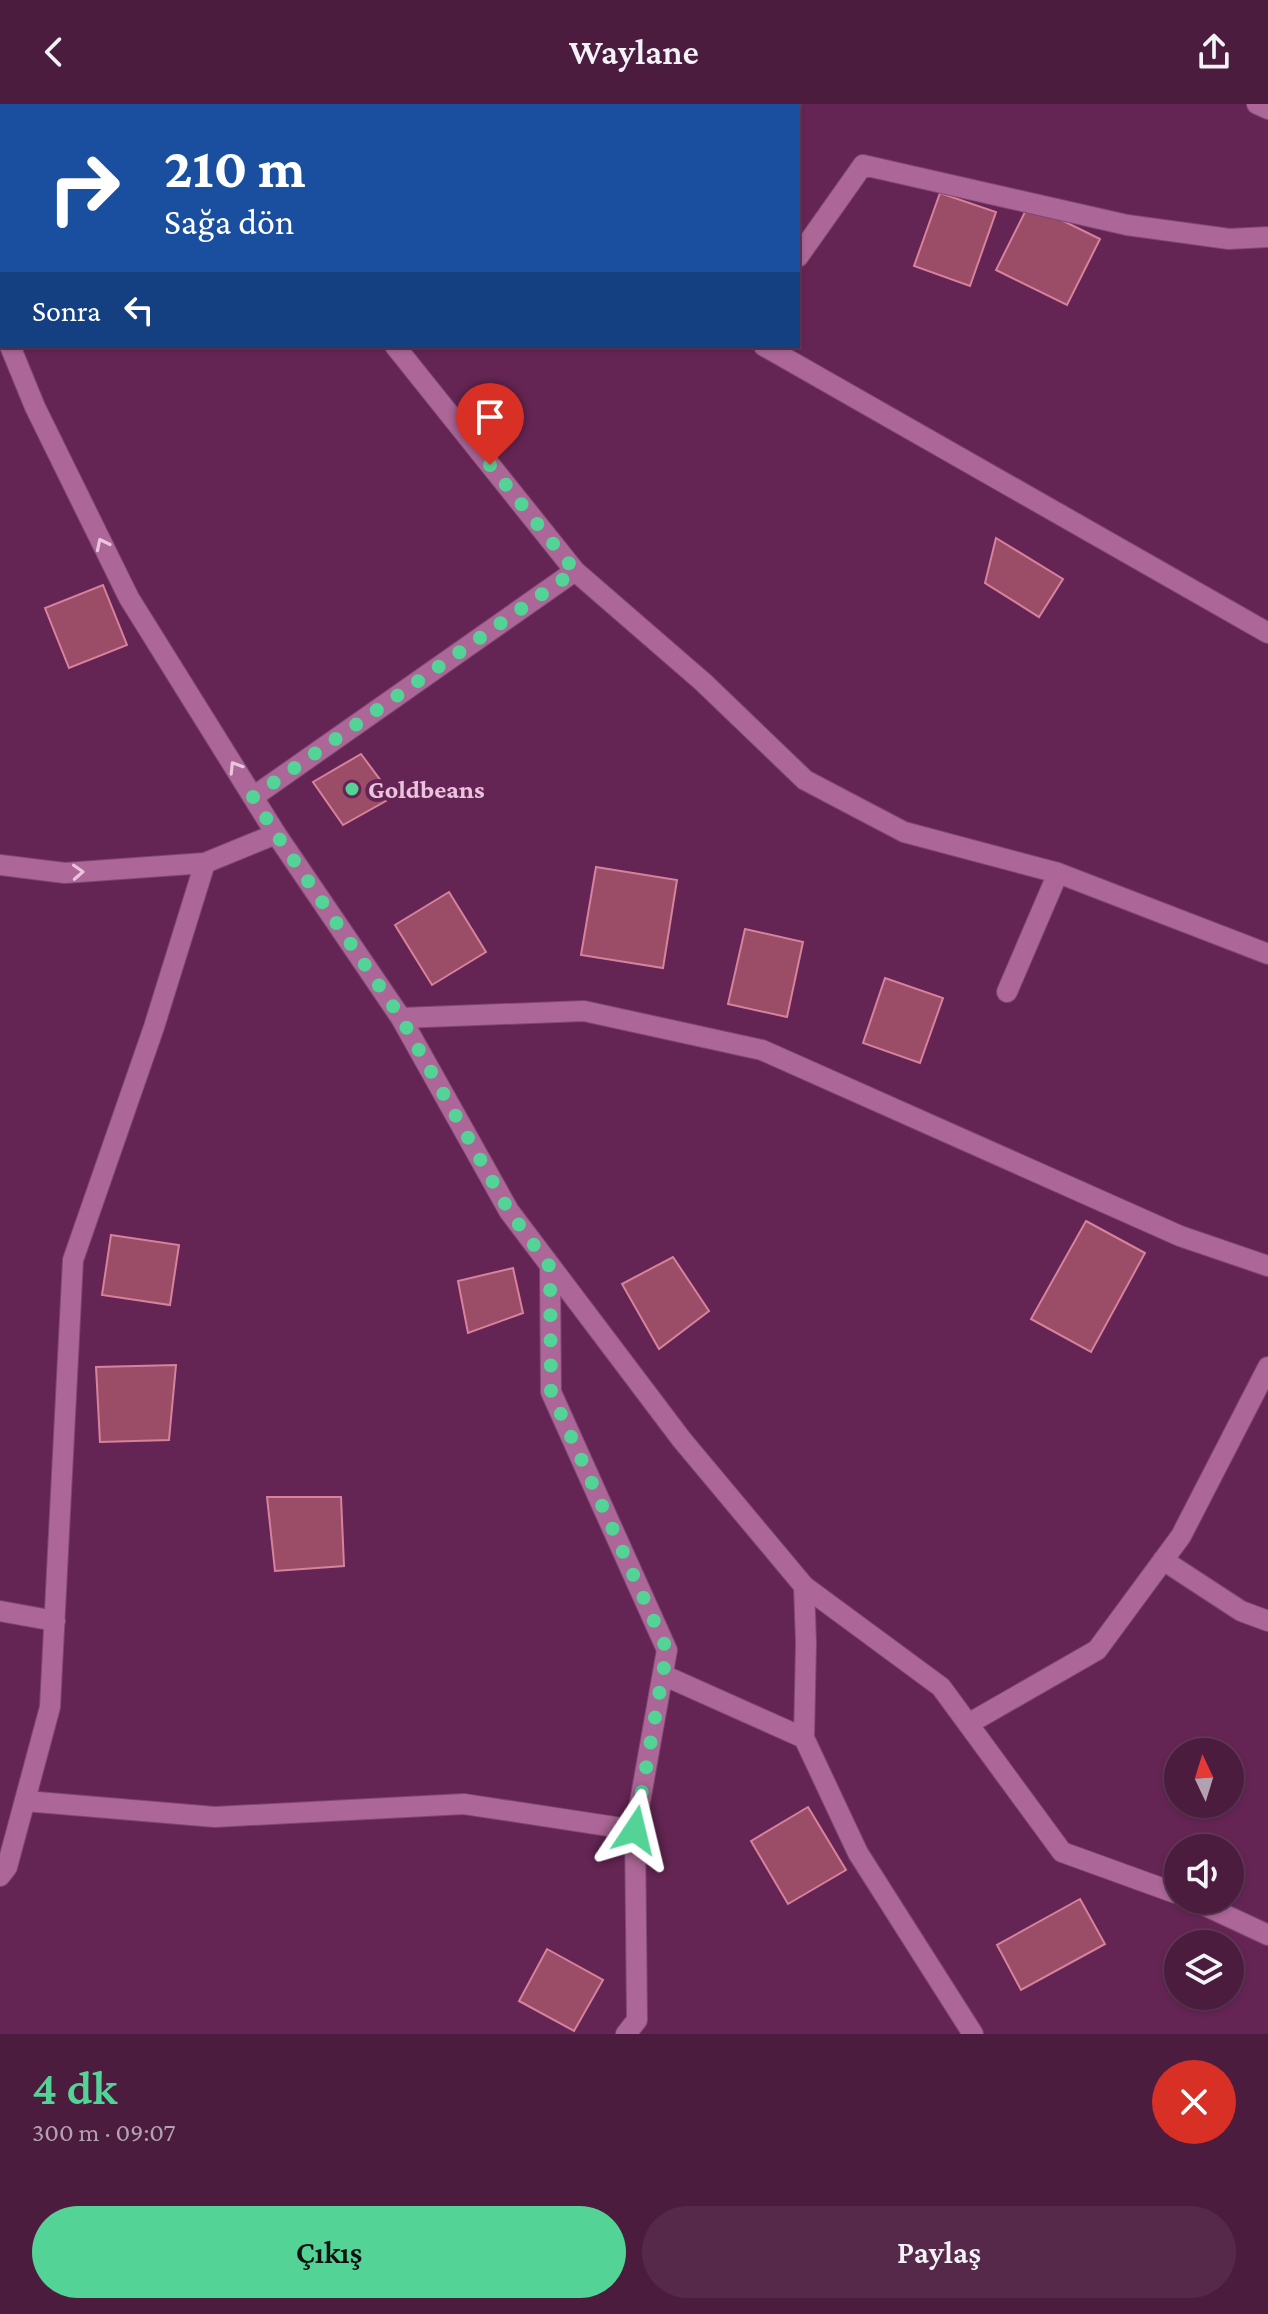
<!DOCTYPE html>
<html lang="tr">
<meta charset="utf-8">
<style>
:root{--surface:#4c1c3f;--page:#56294a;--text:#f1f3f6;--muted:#b2a1b0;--line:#633a59;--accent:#53d396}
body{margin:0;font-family:"Crimson Pro",serif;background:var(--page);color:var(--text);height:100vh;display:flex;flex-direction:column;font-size:30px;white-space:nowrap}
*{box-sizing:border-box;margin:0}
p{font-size:26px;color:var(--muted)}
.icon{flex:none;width:44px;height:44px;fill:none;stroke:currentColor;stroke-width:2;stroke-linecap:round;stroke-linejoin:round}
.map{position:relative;height:1930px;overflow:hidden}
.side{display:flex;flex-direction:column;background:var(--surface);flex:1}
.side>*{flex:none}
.hud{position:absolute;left:0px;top:0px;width:800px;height:244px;box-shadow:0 2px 6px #0004,0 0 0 2px var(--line);background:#1a4fa0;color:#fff;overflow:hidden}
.needle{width:52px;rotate:356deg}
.controls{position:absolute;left:1164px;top:1634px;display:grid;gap:16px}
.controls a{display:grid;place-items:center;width:80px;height:80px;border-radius:50%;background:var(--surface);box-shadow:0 2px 6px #0004,0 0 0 2px var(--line);font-size:40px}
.pin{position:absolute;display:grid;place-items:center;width:68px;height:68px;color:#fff;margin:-82px -34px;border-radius:50% 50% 50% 0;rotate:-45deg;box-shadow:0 0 8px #0007}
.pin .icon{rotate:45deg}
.me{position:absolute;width:88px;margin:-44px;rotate:10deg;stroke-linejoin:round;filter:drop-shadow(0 0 6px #0008)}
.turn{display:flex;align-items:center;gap:28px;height:168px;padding:0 32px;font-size:36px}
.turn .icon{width:104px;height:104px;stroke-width:2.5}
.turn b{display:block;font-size:56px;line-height:68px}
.then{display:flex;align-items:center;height:76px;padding:0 32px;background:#0003;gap:16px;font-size:30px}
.round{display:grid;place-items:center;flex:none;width:84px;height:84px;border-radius:42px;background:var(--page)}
.headline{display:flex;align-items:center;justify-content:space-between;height:136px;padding:0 32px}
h1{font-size:48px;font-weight:600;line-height:60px;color:var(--accent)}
.button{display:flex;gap:16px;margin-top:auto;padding:16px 32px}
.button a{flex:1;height:92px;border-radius:48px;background:var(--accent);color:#111;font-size:32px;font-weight:600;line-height:92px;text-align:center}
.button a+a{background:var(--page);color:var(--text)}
header{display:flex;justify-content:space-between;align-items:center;height:104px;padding:0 32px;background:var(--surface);font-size:36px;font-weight:600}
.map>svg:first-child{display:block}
.building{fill:#9b4d68;stroke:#d7829d;stroke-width:2}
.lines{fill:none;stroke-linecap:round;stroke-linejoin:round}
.minor-casing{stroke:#7e4771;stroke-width:22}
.minor{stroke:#ac6697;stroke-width:20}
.oneway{stroke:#eac4dd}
.route{stroke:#53d396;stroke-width:14;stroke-dasharray:0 25.2}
.poi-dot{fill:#53d396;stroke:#652554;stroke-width:3}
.labels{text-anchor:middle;stroke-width:8;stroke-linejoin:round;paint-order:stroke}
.poi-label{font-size:26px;font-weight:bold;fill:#eac4dd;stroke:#652554;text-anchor:start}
</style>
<header><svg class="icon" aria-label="back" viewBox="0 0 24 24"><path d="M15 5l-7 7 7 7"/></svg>Waylane<svg class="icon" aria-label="share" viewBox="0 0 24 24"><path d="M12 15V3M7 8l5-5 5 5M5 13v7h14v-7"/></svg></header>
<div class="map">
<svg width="1268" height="1930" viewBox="0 0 1268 1930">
<rect width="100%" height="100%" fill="#652554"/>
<!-- building -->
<path class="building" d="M2,33V97L0,98V34Z
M940,89L996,108L970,182L914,162Z
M1029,100L1100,135L1067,201L996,166Z
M996,434L1063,475L1039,513L985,479Z
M103,481L127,541L69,564L45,504Z
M361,650L393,693L343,721L313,678Z
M596,763L677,776L663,864L581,851Z
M449,788L486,848L432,881L395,821Z
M745,825L803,838L787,913L728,900Z
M885,874L943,894L920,959L863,939Z
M1086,1117L1145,1149L1091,1248L1031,1215Z
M111,1131L179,1141L170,1201L102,1191Z
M673,1153L709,1207L659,1245L622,1180Z
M513,1164L523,1209L468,1229L458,1177Z
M176,1261L169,1336L100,1338L96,1263Z
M267,1393H341L344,1462L275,1467Z
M808,1703L846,1766L788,1800L751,1737Z
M1080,1795L1105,1840L1021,1886L997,1841Z
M547,1845L603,1876L574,1927L519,1897Z"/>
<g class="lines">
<defs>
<path id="minor" d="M1257,0L1268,5
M389,2L390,0
M0,130L2,129
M798,153L863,61L1127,121L1229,135L1268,133
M0,217L2,222
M10,242L35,303L129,494L276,730L401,914L509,1107L682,1336L804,1482L806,1539L804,1634L858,1749L973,1930
M764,242L1268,529
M575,467L703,578L805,676L904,728L1058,769
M253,693L575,467L395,242
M0,761L65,769L205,759L276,730
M1007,888L1058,769L1268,850
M401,914L584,907L762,946L1180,1132L1268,1162
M550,1163L551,1288L667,1546L635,1726L637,1916L626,1930
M1163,1456L1241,1507L1268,1517
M804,1482L941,1583L1062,1748L1178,1790
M0,1507L55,1517
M663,1571L804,1634
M968,1620L1097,1546L1181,1432L1268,1263
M25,1697L215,1713L464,1700L635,1726
M0,1772L7,1763L50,1603L73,1156L154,923L205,759
M1193,1796L1268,1831"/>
</defs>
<!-- minor casing -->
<use href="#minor" class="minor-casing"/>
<!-- minor -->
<use href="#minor" class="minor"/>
</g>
<!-- one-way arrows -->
<defs><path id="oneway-chevron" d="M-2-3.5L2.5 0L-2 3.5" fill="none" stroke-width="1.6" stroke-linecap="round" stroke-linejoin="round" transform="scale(2)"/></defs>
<g class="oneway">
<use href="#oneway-chevron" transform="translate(102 440) rotate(-116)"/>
<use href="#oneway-chevron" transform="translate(235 663) rotate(-122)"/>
<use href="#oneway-chevron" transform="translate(78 768) rotate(-3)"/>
</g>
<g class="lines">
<!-- route -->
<path class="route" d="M490,361L575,467L253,693L276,730L401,914L509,1107L550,1163L551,1288L667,1546L635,1726"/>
</g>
<!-- markers -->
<circle class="poi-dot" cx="352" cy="685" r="8"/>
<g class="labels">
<!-- poi labels -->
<g class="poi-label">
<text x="368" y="694">Goldbeans</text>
</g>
</g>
</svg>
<div class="controls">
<a><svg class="needle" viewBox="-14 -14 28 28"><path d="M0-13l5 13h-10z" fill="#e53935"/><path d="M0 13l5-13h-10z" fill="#b2a1b0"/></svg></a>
<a><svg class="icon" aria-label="sound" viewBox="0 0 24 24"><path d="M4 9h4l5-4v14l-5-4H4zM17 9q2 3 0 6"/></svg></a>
<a><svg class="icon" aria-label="layers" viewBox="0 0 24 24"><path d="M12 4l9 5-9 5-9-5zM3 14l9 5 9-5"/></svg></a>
</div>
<div class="pin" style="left:490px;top:361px;background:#d93025"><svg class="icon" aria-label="arrive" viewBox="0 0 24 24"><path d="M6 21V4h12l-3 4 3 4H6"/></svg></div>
<svg class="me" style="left:635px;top:1726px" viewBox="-20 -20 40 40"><path d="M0-17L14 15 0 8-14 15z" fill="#53d396" stroke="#fff" stroke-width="4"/></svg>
<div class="hud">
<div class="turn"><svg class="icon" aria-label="right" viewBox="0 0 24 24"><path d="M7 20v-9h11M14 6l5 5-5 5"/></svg><div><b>210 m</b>Sağa dön</div></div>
<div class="then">Sonra<svg class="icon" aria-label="left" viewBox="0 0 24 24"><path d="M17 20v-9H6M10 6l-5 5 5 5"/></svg></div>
</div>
</div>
<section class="side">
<div class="headline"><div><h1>4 dk</h1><p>300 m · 09:07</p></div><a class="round" style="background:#d93025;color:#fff"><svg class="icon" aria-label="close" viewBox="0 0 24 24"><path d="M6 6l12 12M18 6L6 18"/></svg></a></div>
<div class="button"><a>Çıkış</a><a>Paylaş</a></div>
</section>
